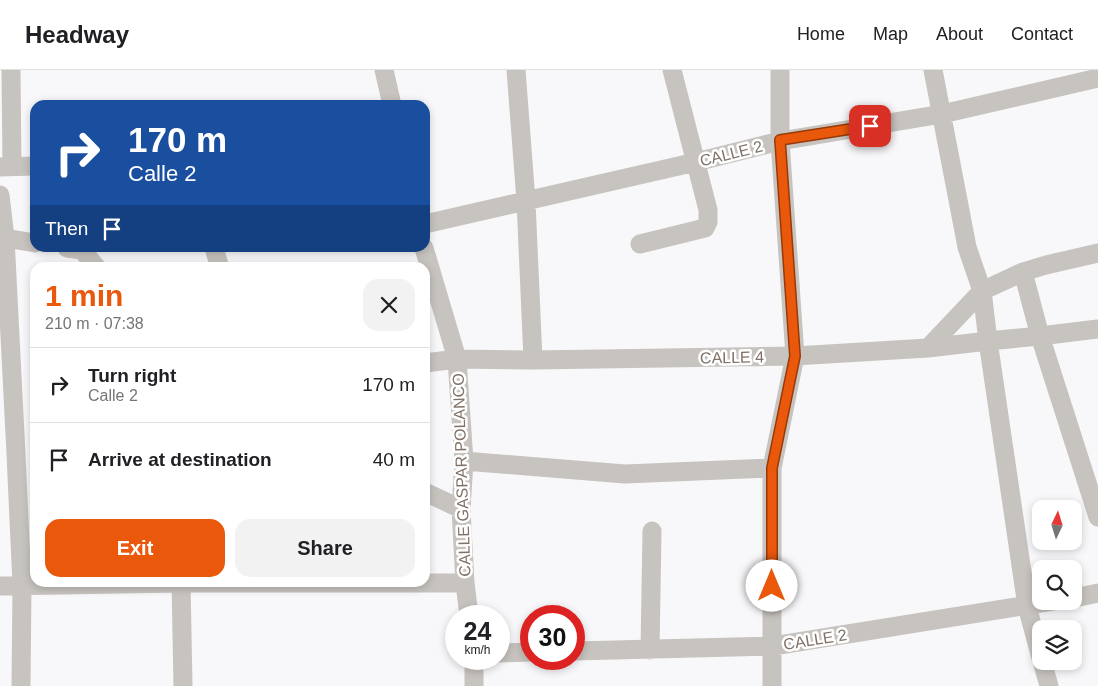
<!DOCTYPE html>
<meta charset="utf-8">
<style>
:root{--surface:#fff;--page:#f2f2f2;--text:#202124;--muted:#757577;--line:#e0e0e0;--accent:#ea580c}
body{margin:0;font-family:Helvetica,sans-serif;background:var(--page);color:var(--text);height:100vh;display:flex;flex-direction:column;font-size:19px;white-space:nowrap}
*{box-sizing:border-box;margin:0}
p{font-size:16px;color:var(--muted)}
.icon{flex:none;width:28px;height:28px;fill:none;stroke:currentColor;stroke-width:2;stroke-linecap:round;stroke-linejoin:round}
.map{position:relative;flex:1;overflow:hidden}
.sheet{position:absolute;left:30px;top:192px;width:400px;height:325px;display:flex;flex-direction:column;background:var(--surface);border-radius:15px;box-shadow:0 2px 8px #0003}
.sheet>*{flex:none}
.top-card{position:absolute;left:30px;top:30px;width:400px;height:152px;border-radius:15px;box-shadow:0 2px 8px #0003;background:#1a4fa0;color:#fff;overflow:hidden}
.needle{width:32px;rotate:4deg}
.controls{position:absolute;left:1032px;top:430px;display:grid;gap:10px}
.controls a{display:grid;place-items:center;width:50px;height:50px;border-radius:10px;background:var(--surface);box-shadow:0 2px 8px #0003;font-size:25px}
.speed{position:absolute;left:445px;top:535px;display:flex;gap:10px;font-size:25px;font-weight:700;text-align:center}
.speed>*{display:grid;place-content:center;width:65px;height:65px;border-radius:50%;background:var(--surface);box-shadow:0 2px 8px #0003;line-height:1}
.speed small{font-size:12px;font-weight:400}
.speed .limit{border:8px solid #d22;background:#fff;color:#111}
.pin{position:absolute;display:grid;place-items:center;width:42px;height:42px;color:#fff;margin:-21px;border-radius:10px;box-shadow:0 2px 8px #0006}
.me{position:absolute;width:55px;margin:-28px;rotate:0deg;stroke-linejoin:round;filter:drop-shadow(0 0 4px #0008)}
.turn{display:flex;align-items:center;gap:18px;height:105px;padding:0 15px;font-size:22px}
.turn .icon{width:65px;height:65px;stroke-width:2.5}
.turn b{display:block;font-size:35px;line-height:42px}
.then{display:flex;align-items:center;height:48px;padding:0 15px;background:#0003;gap:10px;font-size:19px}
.round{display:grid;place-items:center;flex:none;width:52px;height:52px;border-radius:15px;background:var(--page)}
.head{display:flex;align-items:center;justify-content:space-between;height:85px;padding:0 15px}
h1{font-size:30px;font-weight:800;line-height:38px;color:var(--accent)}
.cta{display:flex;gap:10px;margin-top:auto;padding:10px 15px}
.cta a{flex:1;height:58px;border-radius:15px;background:var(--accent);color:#fff;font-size:20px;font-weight:800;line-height:58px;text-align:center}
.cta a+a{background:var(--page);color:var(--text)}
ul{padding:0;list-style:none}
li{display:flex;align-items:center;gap:15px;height:75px;padding:0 15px;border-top:1px solid var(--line)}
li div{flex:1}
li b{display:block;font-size:19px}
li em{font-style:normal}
header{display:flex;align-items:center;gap:30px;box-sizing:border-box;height:70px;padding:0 25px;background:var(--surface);border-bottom:1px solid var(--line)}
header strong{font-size:24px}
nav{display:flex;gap:28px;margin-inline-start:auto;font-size:18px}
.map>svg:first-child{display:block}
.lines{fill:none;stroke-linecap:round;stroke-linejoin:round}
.street{stroke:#c7c3bf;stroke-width:19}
.route-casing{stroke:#983908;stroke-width:12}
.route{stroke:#ea580c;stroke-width:9}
.labels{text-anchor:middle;stroke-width:5;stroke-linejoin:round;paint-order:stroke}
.street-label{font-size:16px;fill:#807267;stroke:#fff}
</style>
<header>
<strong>Headway</strong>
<nav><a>Home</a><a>Map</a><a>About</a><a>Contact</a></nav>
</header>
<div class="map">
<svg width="1098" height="616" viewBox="0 0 1098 616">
<rect width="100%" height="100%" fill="#f8f8fa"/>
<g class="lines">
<!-- street -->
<path class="street" d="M11,0L12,97
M384,0L392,35
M516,0L526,131L533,290
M933,0L967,177L982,221L988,271L1027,536L1041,588
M0,97L35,96
M0,125L5,168L16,384L22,515L21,616
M425,154L696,92L780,71L942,44L1098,8
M0,170L5,168L35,173
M640,174L705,158L708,152V140L672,0
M67,178L82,180L97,198
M214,178L220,198
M424,178L457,289L464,391L461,439L465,513L469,546
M1023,202L1040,266L1098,447
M928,278L982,221L1023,202L1046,195L1098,183
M425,293L457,289L533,290L795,286L928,278L988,271L1040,266L1098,259
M464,391L625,404L772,398
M425,422L461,439
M181,512L183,616
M0,516L181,513H465
M1074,528L1098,523
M650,580L652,461
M574,581L773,576L1053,531
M499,583L531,582
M474,589V616
M1042,591L1049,616
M772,616V398L795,286L780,71V0"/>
</g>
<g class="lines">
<defs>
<path id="route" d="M772,516V398L795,286L780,70L870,56"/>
</defs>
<!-- route casing -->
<use href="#route" class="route-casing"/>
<!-- route -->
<use href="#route" class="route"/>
</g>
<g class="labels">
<!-- street labels -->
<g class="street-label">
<text transform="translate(731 83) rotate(-14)" y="6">CALLE 2</text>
<text transform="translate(732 287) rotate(-1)" y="6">CALLE 4</text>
<text transform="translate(461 405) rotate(-92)" y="6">CALLE GASPAR POLANCO</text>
<text transform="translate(815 569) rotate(-9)" y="6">CALLE 2</text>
</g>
</g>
</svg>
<div class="controls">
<a><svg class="needle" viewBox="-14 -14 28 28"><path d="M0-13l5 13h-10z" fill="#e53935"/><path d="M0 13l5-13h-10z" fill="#757577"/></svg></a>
<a><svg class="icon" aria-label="search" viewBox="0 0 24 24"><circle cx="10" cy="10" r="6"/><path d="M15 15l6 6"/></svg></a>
<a><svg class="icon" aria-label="layers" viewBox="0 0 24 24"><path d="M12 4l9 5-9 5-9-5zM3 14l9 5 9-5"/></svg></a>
</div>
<div class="speed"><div>24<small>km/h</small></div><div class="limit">30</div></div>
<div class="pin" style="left:870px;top:56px;background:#d93025"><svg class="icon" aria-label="arrive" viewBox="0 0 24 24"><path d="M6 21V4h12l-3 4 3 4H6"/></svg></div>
<svg class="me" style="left:772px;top:516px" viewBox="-20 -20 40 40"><circle r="19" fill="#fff"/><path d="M0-13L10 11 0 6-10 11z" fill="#ea580c"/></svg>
<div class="top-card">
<div class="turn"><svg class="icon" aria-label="right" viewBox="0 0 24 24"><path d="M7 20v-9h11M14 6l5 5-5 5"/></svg><div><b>170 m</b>Calle 2</div></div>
<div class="then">Then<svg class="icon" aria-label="arrive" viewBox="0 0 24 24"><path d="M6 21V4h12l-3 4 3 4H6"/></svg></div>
</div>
<section class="sheet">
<div class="head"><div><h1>1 min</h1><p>210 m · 07:38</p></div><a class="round"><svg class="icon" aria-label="close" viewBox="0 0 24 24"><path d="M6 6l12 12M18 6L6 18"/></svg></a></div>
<ul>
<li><svg class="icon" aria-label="right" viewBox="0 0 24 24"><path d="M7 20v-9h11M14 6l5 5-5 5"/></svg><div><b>Turn right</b><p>Calle 2</p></div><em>170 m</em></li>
<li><svg class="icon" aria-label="arrive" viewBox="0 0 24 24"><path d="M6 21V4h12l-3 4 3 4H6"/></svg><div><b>Arrive at destination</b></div><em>40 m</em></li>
</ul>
<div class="cta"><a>Exit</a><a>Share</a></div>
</section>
</div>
